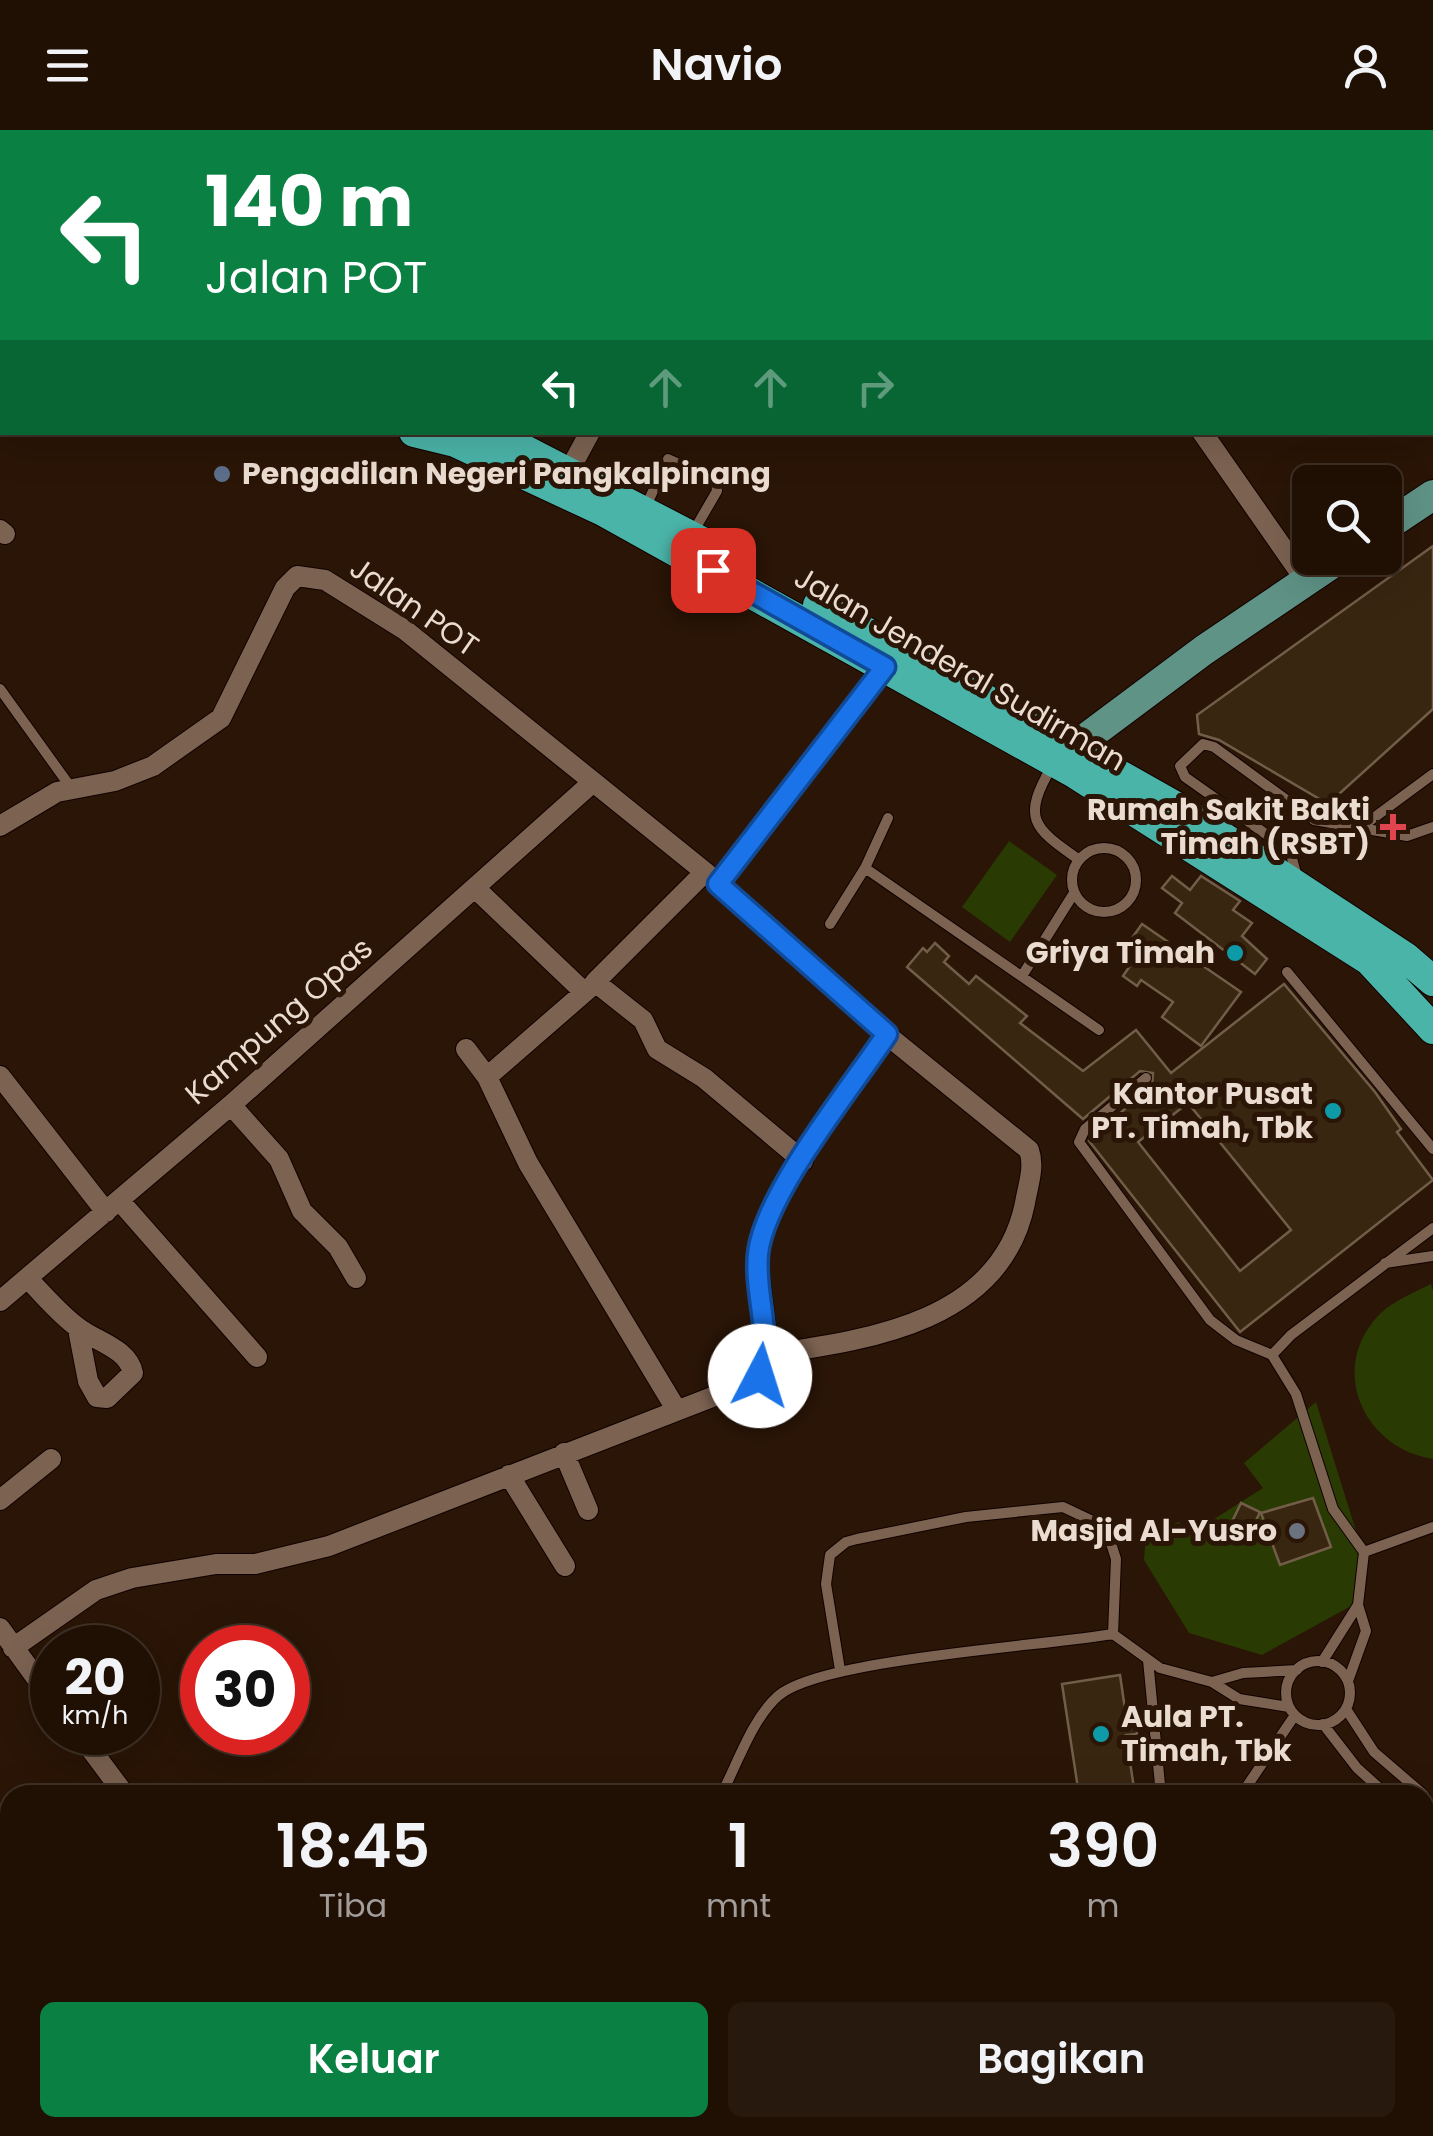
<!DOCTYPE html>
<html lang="id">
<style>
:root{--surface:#201004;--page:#28190e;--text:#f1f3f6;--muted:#a29d9a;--line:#3d3026;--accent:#0b8043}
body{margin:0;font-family:Poppins,sans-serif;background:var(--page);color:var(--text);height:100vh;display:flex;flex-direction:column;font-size:38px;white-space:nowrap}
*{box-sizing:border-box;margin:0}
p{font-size:32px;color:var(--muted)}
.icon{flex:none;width:55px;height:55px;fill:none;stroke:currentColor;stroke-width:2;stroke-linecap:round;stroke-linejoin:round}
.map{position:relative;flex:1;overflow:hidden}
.sheet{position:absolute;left:0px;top:1655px;width:1435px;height:352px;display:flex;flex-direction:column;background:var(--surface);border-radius:30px 30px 0 0;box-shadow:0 10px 40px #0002,0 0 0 2px var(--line)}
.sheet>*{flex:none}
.banner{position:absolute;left:0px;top:0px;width:1435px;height:305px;box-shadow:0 10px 40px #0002,0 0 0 2px var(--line);background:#0b8043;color:#fff;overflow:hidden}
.fabs{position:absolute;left:1292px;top:335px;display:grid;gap:20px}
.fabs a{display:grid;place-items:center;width:110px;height:110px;border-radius:15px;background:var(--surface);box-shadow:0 10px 40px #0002,0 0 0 2px var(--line);font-size:50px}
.speed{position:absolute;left:30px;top:1495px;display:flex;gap:20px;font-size:50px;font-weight:700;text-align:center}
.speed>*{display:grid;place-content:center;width:130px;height:130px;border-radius:50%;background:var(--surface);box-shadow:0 10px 40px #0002,0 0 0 2px var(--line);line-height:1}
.speed small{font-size:25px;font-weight:400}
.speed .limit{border:15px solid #d22;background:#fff;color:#111}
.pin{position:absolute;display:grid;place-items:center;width:85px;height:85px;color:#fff;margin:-42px;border-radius:20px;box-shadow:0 5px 15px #0006}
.me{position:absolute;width:110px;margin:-55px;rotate:5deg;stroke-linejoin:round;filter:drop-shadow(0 0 8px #0008)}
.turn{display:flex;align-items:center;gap:35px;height:210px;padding:0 40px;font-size:45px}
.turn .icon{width:130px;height:130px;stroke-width:2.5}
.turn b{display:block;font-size:70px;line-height:85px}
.lanes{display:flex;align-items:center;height:95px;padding:0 40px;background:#0003;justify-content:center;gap:50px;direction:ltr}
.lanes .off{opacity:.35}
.eta{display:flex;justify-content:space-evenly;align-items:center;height:170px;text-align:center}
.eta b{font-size:60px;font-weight:600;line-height:70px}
.button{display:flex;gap:20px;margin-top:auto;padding:20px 40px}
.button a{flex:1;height:115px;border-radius:15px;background:var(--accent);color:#fff;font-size:40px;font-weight:600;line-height:115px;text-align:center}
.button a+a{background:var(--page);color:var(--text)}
header{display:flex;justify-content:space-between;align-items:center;height:130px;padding:0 40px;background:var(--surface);font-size:45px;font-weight:600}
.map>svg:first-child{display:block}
.green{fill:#2a3a03}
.building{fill:#382611;stroke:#725e48;stroke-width:2.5;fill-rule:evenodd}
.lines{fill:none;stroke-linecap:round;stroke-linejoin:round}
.lane-casing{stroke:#110200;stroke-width:12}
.street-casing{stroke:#110200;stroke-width:22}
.secondary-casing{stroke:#110200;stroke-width:32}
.primary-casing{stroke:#110200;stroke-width:32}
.highway-casing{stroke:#110200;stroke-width:32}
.lane{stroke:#7c6251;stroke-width:10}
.street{stroke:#7c6251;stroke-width:20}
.secondary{stroke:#6d7b6b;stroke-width:30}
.primary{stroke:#5f9386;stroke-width:30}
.highway{stroke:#4bb4a9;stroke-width:30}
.route-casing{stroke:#114b97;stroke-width:25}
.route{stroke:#1a73e8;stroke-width:18}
.service-dot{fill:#5c6f8a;stroke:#2a1506;stroke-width:4}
.health-dot{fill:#e0444e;stroke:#2a1506;stroke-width:4}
.culture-dot{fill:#0f9aa8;stroke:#2a1506;stroke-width:4}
.worship-dot{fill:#6b7280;stroke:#2a1506;stroke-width:4}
.labels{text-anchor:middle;stroke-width:10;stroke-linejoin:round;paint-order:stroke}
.poi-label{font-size:30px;font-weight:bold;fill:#ebdcd2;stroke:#2a1506;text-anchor:end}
.street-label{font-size:30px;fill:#ebdcd2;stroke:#2a1506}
</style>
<header><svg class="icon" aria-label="menu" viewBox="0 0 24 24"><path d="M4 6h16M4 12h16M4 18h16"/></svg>Navio<svg class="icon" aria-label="person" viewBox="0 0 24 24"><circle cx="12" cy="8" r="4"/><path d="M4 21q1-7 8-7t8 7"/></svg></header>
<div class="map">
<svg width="1433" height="2006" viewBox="0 0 1433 2006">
<rect width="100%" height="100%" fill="#2a1506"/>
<!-- green -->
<path class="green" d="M1009,711L1057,745L1010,812L962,777Z
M1431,1154L1433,1161V1329C1369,1320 1330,1248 1372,1193C1387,1173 1409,1165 1431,1154Z
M1316,1272L1360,1414L1362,1470L1262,1525L1189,1503L1144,1430L1146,1403L1179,1392L1192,1403L1263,1358L1244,1333Z"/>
<!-- building -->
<path class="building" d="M1433,416V579L1328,674L1219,610L1199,604L1197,585Z
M1172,746L1190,760L1201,746L1240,771L1233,780L1252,793L1242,806L1267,829L1255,844L1175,783L1182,773L1162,758Z
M1142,794L1241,862L1201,916L1162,887L1173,872L1141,850L1137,856L1123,846L1132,833L1120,825Z
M935,813L949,826L944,832L969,854L976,846L1027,886L1020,893L1083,941L1136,900L1171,943L1284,854L1375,962L1401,999L1397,1002L1433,1050L1240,1202L1089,1011L1152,955L1153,943L1140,941L1083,989L907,837L923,818L927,822ZM1188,973L1291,1100L1240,1141L1138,1012Z
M1313,1368L1331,1417L1280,1435L1261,1383Z
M1241,1373L1260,1382L1249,1405L1230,1396Z
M1120,1545L1125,1579L1134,1578L1137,1604L1126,1605L1135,1665H1079L1062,1554Z"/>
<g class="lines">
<defs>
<path id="lane" d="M1432,55H1433
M645,378L668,329L716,351L717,361L692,404
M0,559L72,659
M1052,636C1022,688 1032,697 1078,729
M1360,698L1433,644
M1072 750a32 32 0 1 1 64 0a32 32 0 1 1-64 0Z
M865,738L1099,900
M1297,747L1290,721L1185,647L1180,636L1203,614L1214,617L1314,690L1407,706L1433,697
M830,794L865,738L888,688
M1287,842L1433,1019
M1022,846L1074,763
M1146,948L1085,999L1079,1012L1210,1190L1236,1210L1272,1225
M1385,1133L1433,1126
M1364,1422L1433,1397
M1148,1530L1161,1665
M1286 1563a32 32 0 1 1 64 0a32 32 0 1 1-64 0Z
M1322,1532L1358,1475
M840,1540L826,1454L830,1425L846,1412L857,1409L966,1387L1063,1377L1099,1394L1110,1410L1116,1429L1113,1504
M1348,1551L1366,1501L1358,1475L1364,1422L1333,1379L1296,1264L1272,1225L1291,1205L1433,1098
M1212,1552L1243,1543L1297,1540
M1346,1579L1374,1622L1424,1665
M1323,1594L1357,1638L1387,1665
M721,1665C737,1635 752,1589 778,1566C820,1529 1044,1516 1113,1504L1160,1538L1212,1552L1239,1569L1289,1577
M1241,1665L1295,1585
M1425,1693L1433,1698"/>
<path id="street" d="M715,0L717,2
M169,2L171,0
M1099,2L1102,0
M1410,2L1414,0
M0,230L2,227
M1202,302L1306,451
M569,341L590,302
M0,400L5,404
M0,696L57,662L115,651L153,636L221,588L285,458L297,446L325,450L405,500L705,742L887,905L1029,1020C1035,1037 1028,1055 1025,1073C1001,1193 867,1210 766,1225
M705,742L595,852L643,890L657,919L704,948L803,1031
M718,754L885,537
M475,758L584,862
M466,919L487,947L528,1033L676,1279
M0,946L106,1082
M487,947L594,854
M231,975L279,1029L302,1081L338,1117L356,1148
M119,1070L257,1227
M28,1149C44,1165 61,1186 80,1199C98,1212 128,1219 133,1243L107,1268L97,1267L88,1251L78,1199
M0,1171L231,975L593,652
M564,1323L588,1380
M509,1345L565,1436
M0,1370L51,1329
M0,1498L52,1570
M13,1518L96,1460L132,1448L216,1434H255L329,1416L756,1250C782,1218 749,1148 762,1107C780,1047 850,960 887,905
M78,1602L125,1665
M1425,1801L1433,1793
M0,1841L10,1846
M1425,1903L1433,1899
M0,1913L10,1905
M407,1998L474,2006
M1027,1998L1030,2006
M1168,1998L1173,2006
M207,2006L213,2003
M357,2006L370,1998
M625,2006L682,1998
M944,2006L964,1998
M1104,2006L1123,1998
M1378,2006V1998"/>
<path id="secondary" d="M585,2L589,0"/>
<path id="primary" d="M1356,0L1358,2
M1432,107L1433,108
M1385,397L1433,365
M1054,632L1204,520L1340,428"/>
<path id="highway" d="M0,137L2,139
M0,163L2,165
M414,302L455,312L603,381L1076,644L1369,830L1433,899
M490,302L712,417
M818,475L1180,679L1405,827L1433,851"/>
</defs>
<!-- lane casing -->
<use href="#lane" class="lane-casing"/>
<!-- street casing -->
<use href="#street" class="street-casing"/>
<!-- secondary casing -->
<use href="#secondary" class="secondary-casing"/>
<!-- primary casing -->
<use href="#primary" class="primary-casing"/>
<!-- highway casing -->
<use href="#highway" class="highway-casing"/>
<!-- lane -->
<use href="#lane" class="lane"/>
<!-- street -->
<use href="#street" class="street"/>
<!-- secondary -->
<use href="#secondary" class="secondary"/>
<!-- primary -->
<use href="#primary" class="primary"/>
<!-- highway -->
<use href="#highway" class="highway"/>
</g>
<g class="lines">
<defs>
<path id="route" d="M713,440L885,537L718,754L887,904C852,957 764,1064 758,1124C754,1165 773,1206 760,1246"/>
</defs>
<!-- route casing -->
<use href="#route" class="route-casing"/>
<!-- route -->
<use href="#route" class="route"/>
</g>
<!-- markers -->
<circle class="service-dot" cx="222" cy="344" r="10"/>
<path class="health-dot" d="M1388 682h10v10h10v10h-10v10h-10v-10h-10v-10h10z"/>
<g class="culture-dot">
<circle cx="1235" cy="823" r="10"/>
<circle cx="1333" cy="981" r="10"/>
<circle cx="1101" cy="1604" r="10"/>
</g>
<circle class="worship-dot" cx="1297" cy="1401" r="10"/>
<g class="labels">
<!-- poi labels -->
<g class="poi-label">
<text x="242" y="354" text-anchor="start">Pengadilan Negeri Pangkalpinang</text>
<text x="1370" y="690">Rumah Sakit Bakti<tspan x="1370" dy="34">Timah (RSBT)</tspan></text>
<text x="1215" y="833">Griya Timah</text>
<text x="1313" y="974">Kantor Pusat<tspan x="1313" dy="34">PT. Timah, Tbk</tspan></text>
<text x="1277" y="1411">Masjid Al-Yusro</text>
<text x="1121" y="1597" text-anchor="start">Aula PT.<tspan x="1121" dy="34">Timah, Tbk</tspan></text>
</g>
<!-- street labels -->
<g class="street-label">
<text transform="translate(414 477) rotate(35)" y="10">Jalan POT</text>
<text transform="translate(960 539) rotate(30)" y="10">Jalan Jenderal Sudirman</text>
<text transform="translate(279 891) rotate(-41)" y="10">Kampung Opas</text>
</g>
</g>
</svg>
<div class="fabs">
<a><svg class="icon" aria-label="search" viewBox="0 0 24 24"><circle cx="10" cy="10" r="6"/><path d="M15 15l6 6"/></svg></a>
</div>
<div class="speed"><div>20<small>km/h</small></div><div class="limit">30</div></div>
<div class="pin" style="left:713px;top:440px;background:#d93025"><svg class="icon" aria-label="arrive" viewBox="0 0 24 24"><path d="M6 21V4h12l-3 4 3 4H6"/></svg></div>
<svg class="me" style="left:760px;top:1246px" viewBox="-20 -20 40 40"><circle r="19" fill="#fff"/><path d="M0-13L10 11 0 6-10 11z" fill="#1a73e8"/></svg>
<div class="banner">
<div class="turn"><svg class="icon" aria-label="left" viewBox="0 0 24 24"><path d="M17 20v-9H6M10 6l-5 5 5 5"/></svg><div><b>140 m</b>Jalan POT</div></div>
<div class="lanes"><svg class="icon" aria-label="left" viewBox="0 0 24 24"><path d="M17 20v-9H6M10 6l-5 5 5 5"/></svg><svg class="icon off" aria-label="ahead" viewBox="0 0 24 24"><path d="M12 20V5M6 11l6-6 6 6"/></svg><svg class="icon off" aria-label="ahead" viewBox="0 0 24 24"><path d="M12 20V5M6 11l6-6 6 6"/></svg><svg class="icon off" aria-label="right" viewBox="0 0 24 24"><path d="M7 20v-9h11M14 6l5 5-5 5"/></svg></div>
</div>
<section class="sheet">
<div class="eta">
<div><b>18:45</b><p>Tiba</p></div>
<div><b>1</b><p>mnt</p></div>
<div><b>390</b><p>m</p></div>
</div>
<div class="button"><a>Keluar</a><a>Bagikan</a></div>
</section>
</div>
